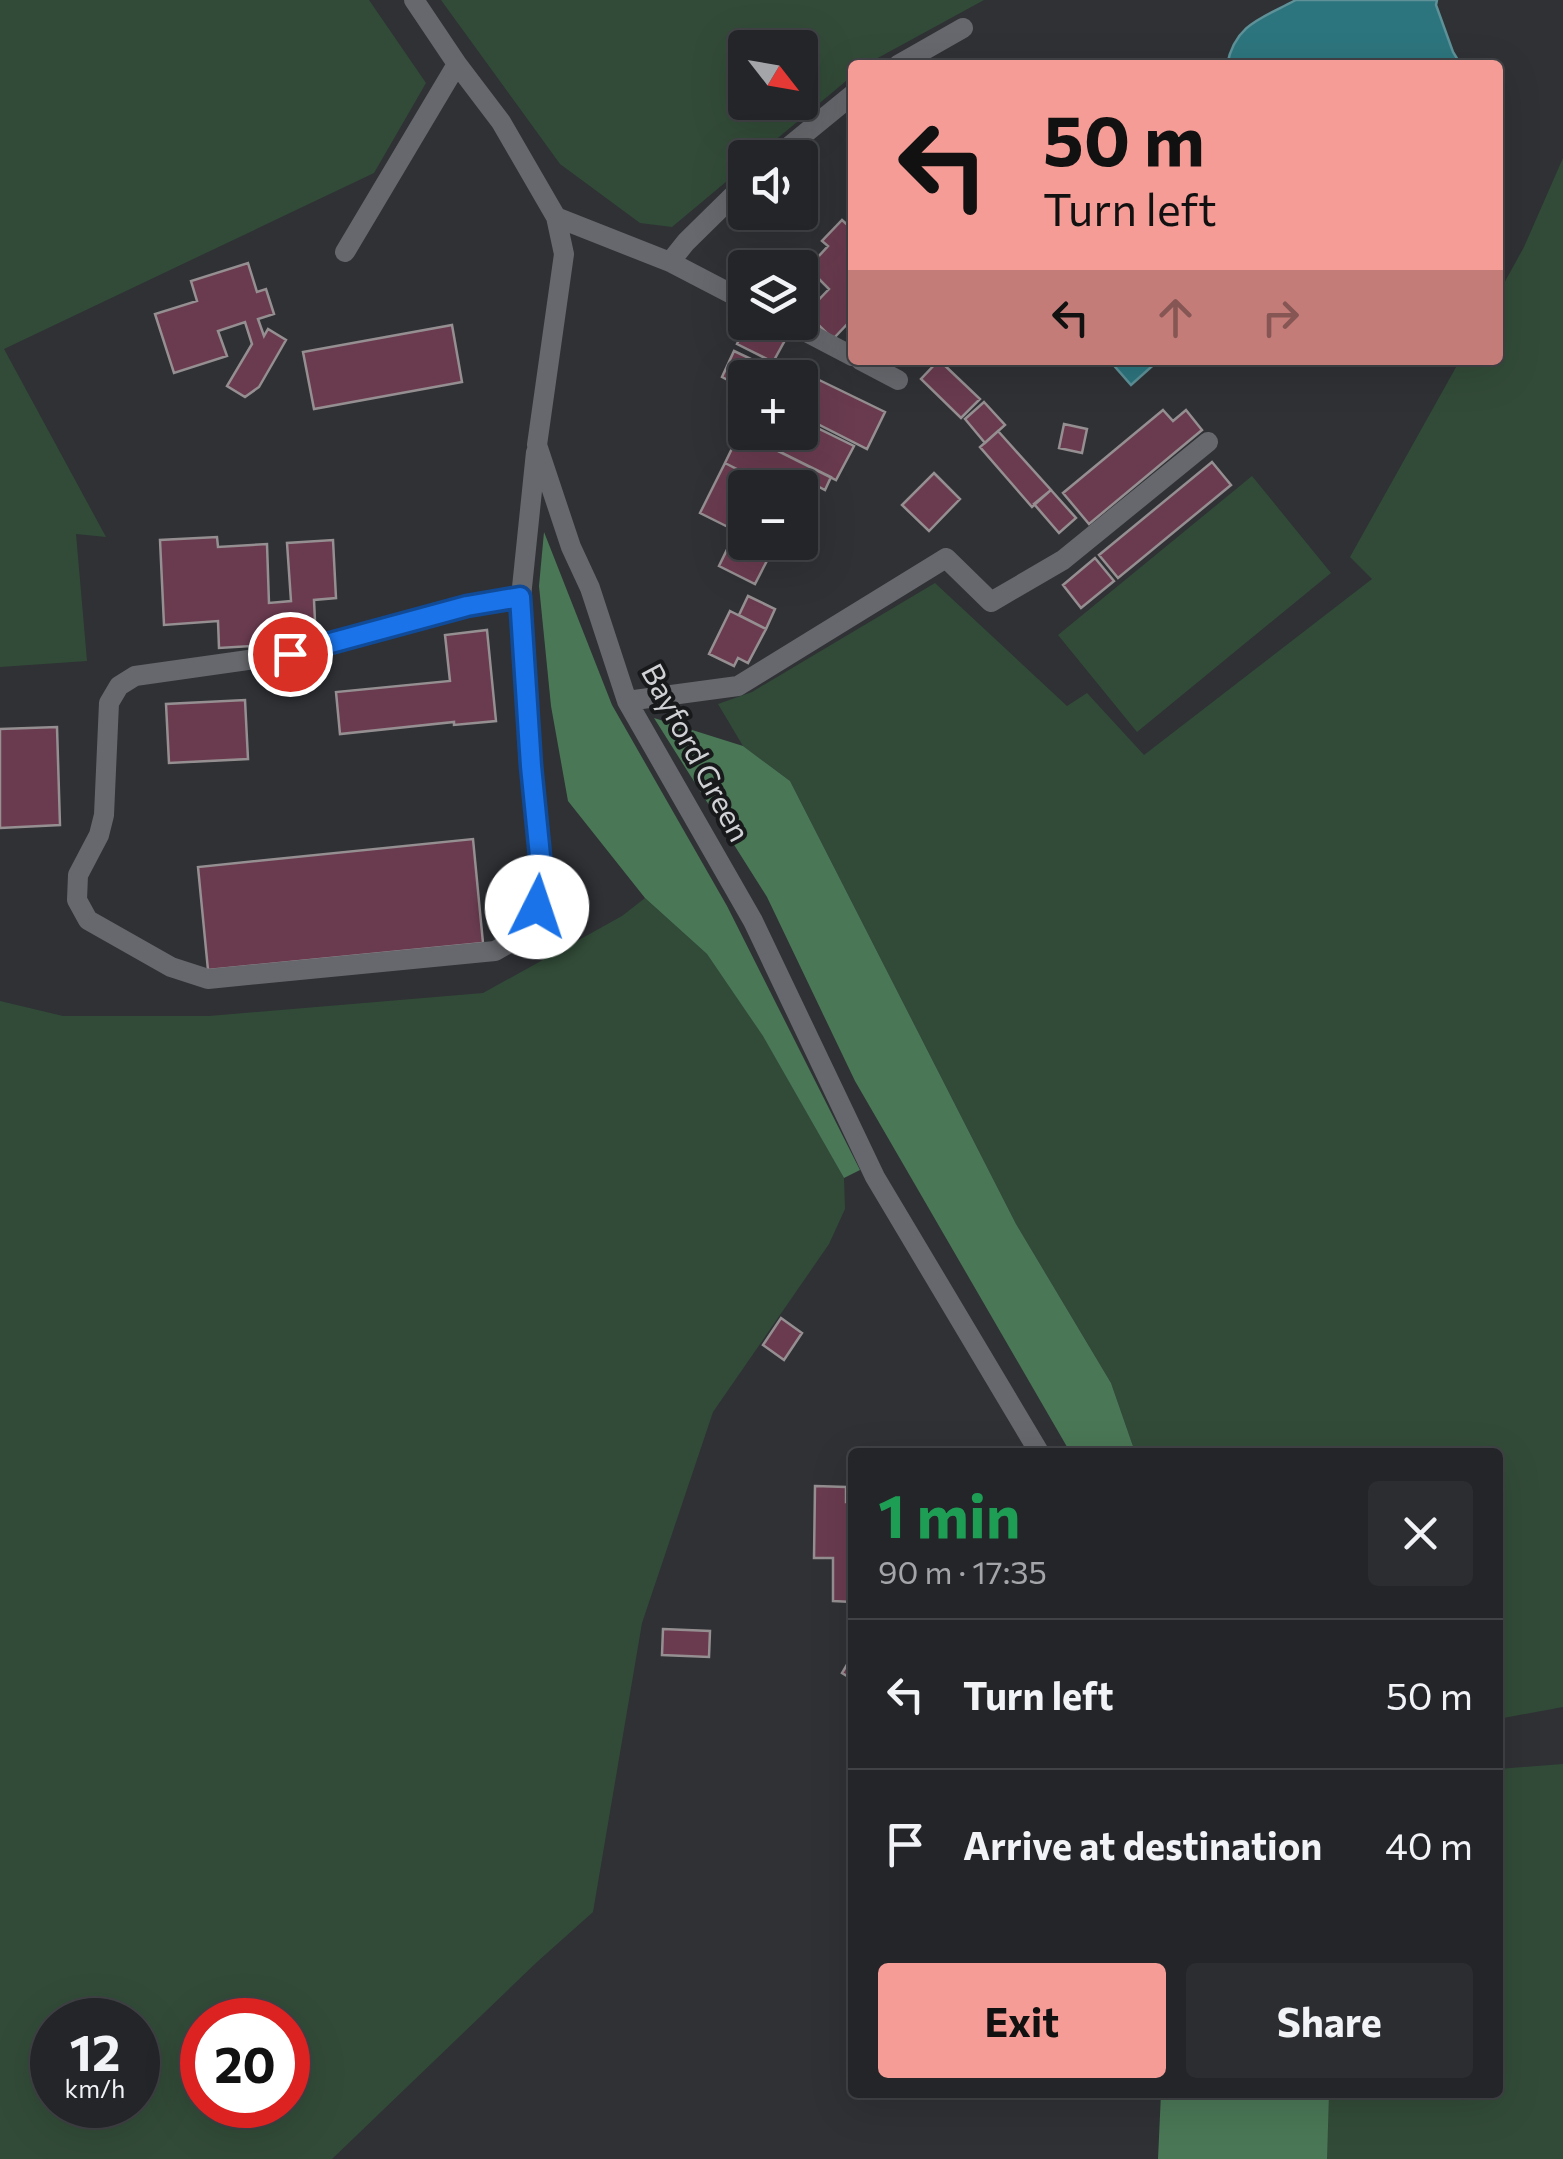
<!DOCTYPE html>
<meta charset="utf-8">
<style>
:root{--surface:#232528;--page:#2b2d30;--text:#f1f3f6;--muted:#a3a5a8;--line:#404245;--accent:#f59c96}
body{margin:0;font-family:Commissioner,sans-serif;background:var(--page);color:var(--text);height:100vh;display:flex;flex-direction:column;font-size:38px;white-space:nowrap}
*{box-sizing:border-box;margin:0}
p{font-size:32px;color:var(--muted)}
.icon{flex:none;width:55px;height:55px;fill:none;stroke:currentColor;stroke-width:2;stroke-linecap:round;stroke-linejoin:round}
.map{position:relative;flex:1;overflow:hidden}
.side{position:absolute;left:848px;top:1448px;width:655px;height:650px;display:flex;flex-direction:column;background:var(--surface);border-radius:10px;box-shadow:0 10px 40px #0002,0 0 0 2px var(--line)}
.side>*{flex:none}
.hud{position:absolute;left:848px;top:60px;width:655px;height:305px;border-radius:10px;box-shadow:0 10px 40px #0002,0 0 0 2px var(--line);background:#f59c96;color:#111;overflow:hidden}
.needle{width:65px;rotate:121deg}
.tools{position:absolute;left:728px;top:30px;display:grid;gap:20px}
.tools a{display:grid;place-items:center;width:90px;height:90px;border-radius:10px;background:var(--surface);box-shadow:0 10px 40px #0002,0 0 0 2px var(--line);font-size:50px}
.speed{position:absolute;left:30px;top:1998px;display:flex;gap:20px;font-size:50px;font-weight:700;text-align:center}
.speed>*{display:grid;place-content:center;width:130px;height:130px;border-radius:50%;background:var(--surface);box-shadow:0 10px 40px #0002,0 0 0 2px var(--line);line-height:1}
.speed small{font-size:25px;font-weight:400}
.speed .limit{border:15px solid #d22;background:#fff;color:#111}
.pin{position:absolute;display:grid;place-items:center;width:85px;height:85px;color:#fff;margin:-42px;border:5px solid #fff;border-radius:50%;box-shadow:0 2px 10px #0007}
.me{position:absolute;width:110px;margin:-55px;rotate:4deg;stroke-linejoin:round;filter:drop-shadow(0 0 8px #0008)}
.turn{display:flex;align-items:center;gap:35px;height:210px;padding:0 30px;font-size:45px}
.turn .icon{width:130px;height:130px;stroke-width:2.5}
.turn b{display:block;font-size:70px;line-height:85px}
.lanes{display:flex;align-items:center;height:95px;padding:0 30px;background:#0003;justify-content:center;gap:50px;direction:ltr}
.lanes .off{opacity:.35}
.round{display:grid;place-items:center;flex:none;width:105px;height:105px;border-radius:10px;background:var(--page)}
.head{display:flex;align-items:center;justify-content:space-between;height:170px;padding:0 30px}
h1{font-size:60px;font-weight:700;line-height:75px;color:#1e9e55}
.primary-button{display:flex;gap:20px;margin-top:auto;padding:20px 30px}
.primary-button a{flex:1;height:115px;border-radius:10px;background:var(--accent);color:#111;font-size:40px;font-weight:700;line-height:115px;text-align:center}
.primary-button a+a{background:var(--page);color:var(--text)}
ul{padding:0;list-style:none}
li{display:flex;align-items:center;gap:30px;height:150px;padding:0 30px;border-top:2px solid var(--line)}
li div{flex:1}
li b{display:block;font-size:38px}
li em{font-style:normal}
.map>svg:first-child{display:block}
.green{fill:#324b38;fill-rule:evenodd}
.forest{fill:#4a7756}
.water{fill:#2d757e;stroke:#5e9198;stroke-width:2.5}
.building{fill:#6a3b4f;stroke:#958f91;stroke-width:2.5}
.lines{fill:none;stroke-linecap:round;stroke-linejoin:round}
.service{stroke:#66686d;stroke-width:20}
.route-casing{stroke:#114b97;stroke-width:25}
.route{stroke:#1a73e8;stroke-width:18}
.labels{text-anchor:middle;stroke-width:8;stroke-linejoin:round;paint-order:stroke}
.street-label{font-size:30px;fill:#d0d1d4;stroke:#18191b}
</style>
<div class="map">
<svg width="1563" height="2159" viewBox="0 0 1563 2159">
<rect width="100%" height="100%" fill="#2f3135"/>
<!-- green -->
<path class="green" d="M0,0H369L426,83L374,173L4,349L106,537L76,534L87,661L0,667Z
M441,0H984L865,65H852V76L755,157L745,158V166L672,227L640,223L560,164ZM745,48H800V102H745Z
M1563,158V1707L1498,1719V1452H1135L1111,1383L1016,1224L790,781L743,746L718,704L752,692L935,583L1067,706L1087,693L1144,755L1372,579L1350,557L1460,360H1498V294L1524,247Z
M1252,476L1331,573L1137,732L1058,635Z
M645,898L707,954L763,1035L844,1178L845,1209L829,1244L713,1412L642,1623L593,1912L537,1962L332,2159H0V1001L63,1016H209L483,993L622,916ZM52,2020H138V2105H52ZM202,2020H288V2105H202Z
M1563,1764V2159H1317V2093L1498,2092V1769Z"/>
<!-- forest -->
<path class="forest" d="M544,532L612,705L727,906L860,1170L844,1178L763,1036L707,954L645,898L568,801L551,706L539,586Z
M654,718L743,746L790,781L1016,1224L1111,1383L1135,1452H1070L855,1081L767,897Z
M1161,2093H1329L1327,2159H1158Z"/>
<!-- water -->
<path class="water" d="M1296,0H1437L1436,5L1453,52L1461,65H1227C1235,24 1262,18 1296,0Z
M1111,360H1159L1131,385L1110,361Z"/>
<!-- building -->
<path class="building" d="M842,220L852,229V319L833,339L806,313L829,289L808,268L828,246L822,241Z
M248,263L257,292L266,289L274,314L258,319L264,336L268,329L286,340L259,387L245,397L227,386L252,344L245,322L218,331L227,356L174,373L155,314L197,301L191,281Z
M747,324L784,342L773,362L737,344Z
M452,325L462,382L314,409L303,352Z
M734,351L766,366L761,378H745V389L722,377Z
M939,360L980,399L961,418L921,379Z
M772,363L805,380L800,389V378H765Z
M813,377L885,412L867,449L800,415V402Z
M984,402L1005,425L985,443L965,419Z
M1163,410L1173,421L1186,410L1202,430L1089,524L1063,493Z
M745,422V432H800V428L804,430L807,423L854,446L836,480L740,432Z
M1064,424L1087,429L1082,453L1059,448Z
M998,431L1051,490L1032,507L980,447Z
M740,432L831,477L825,490L802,478L797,488H774L725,463Z
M1212,462L1231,485L1118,578L1099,555Z
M725,463L774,488H745V542H769L767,546L773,549L755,584L719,566L736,531L700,513Z
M934,473L960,499L929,531L902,505Z
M1051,490L1076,518L1059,533L1034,504Z
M217,537L218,547L267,544L269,603L291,601L287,543L333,540L336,598L314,600L316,642L219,648L218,621L164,625L160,540Z
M1095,558L1114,581L1081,608L1063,585Z
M748,596L775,609L766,629L739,615Z
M730,611L766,629L748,663L738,658L734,666L709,654Z
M487,630L496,721L454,725V722L340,734L336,692L450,681L445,635Z
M245,700L248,759L169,763L166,704Z
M57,727L60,825L0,828V729Z
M473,839L483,943L208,970L198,867Z
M781,1318L802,1333L784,1360L763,1345Z
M815,1486L846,1487V1502H852V1602L833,1601V1558H814Z
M663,1629L710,1631L709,1657L662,1655Z
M852,1656V1679L842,1673Z"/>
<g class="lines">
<!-- service -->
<path class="service" d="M414,0L457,64L501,122L556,217L564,254L537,445L571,547L590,588L627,701L753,921L875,1177L1039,1452
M898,65L963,28
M775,158L852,95
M556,217L670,262L745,301
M345,252L457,64
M670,262L686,242L745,184
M787,322L852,356
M860,360L898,380
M521,597L467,606L291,654L135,676L119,686L109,703L104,815L99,835L78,875L77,900L88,920L171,967L208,979L495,951L525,934L537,907L541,866L531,766L521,597L536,452
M627,701L738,686L946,558L991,602L1063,560L1208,442"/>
</g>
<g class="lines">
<defs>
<path id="route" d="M290,654L467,606L520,597L531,766L541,866L537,907"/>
</defs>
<!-- route casing -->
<use href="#route" class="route-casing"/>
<!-- route -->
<use href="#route" class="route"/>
</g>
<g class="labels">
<!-- street labels -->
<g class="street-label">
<text transform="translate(695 753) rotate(62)" y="10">Bayford Green</text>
</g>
</g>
</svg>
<div class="tools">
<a><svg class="needle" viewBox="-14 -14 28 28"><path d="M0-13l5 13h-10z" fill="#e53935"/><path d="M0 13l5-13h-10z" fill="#a3a5a8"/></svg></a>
<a><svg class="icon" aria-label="sound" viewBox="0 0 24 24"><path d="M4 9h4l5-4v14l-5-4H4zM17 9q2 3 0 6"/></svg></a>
<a><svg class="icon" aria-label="layers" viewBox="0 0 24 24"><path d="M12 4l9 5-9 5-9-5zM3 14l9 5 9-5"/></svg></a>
<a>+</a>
<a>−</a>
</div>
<div class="speed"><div>12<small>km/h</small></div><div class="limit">20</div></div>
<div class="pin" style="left:290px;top:654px;background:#d93025"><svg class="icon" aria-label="arrive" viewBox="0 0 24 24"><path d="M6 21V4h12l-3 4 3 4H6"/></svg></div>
<svg class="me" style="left:537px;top:907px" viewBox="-20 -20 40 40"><circle r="19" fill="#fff"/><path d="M0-13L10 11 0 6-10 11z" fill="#1a73e8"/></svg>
<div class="hud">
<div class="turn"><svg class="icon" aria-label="left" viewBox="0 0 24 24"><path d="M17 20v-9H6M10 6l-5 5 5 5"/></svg><div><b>50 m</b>Turn left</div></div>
<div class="lanes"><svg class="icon" aria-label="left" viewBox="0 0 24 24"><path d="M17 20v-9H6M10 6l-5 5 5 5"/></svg><svg class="icon off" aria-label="ahead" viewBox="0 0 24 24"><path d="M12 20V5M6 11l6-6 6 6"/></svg><svg class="icon off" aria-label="right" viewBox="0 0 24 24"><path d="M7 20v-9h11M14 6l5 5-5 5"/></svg></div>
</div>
<section class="side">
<div class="head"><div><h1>1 min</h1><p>90 m · 17:35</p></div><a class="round"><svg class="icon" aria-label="close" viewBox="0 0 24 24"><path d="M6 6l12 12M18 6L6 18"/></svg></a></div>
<ul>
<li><svg class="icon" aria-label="left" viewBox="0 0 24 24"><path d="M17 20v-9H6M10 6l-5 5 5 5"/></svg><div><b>Turn left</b></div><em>50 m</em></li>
<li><svg class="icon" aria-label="arrive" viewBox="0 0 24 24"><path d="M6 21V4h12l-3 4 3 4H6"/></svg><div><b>Arrive at destination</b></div><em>40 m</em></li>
</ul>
<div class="primary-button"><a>Exit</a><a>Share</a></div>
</section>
</div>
